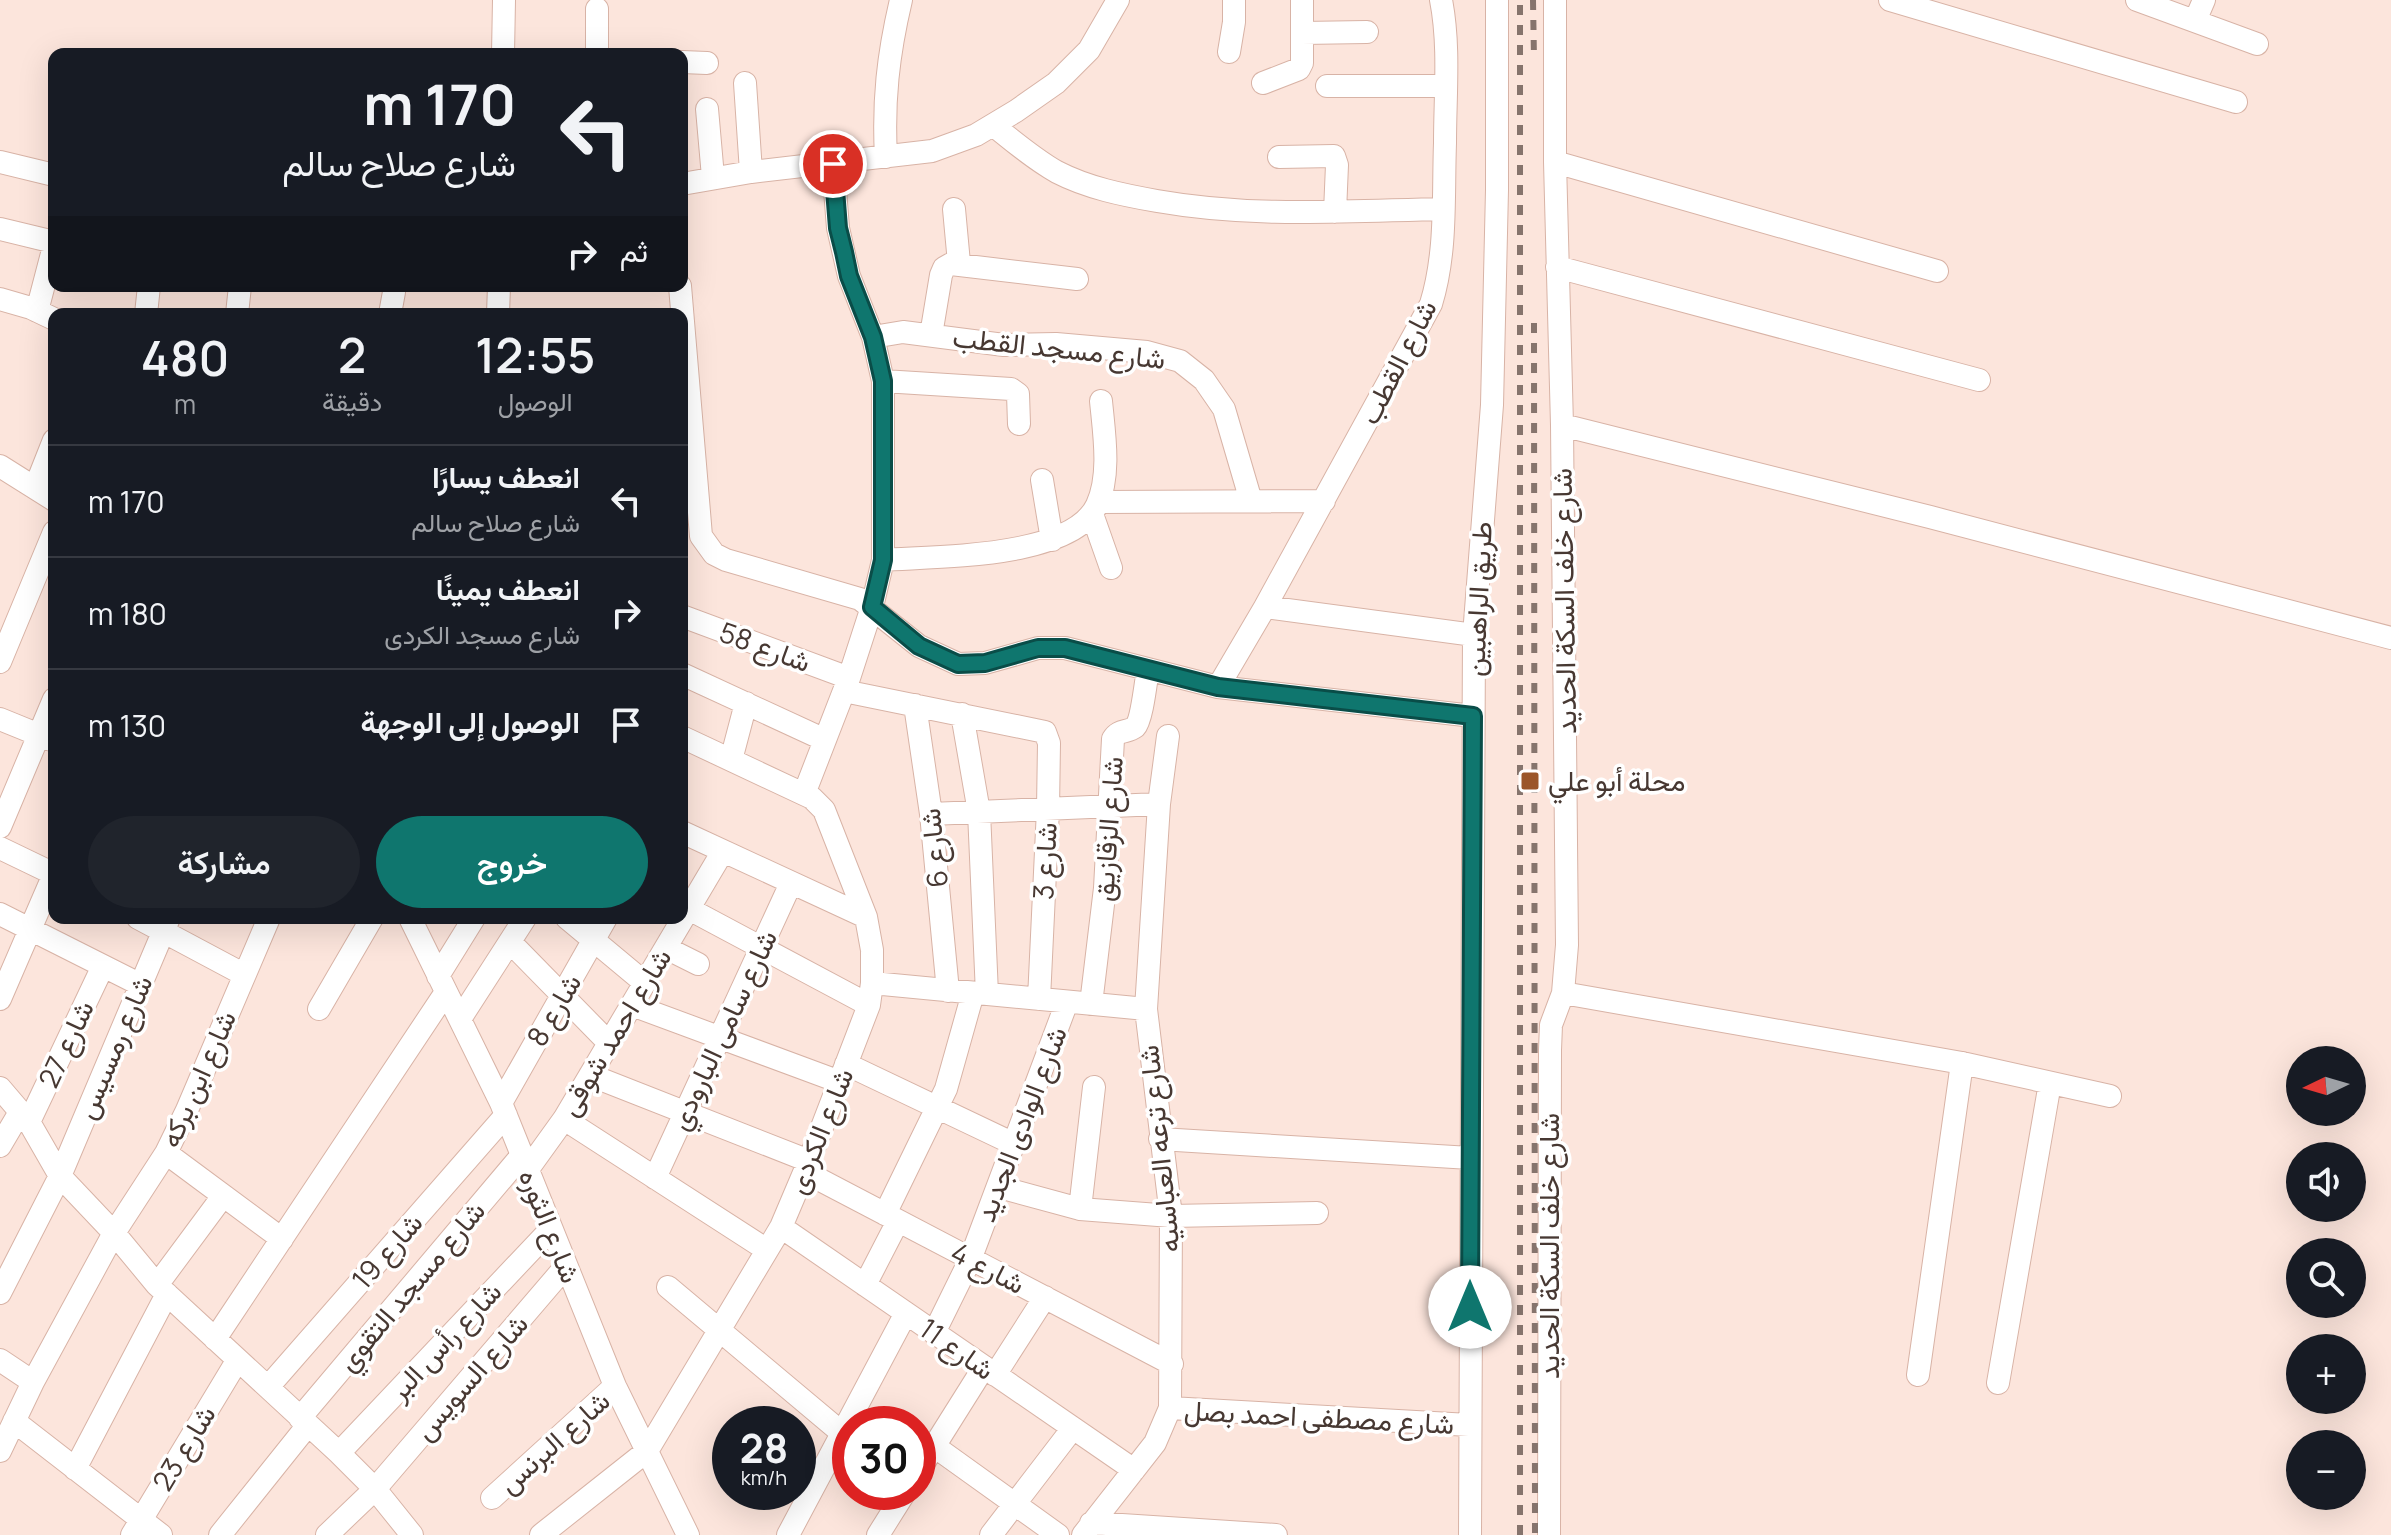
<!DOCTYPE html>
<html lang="ar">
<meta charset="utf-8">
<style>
:root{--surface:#171b24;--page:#20242c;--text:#f1f3f6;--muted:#9ea1a6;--line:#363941;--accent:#0f766e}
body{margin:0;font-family:Manrope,Vazirmatn,sans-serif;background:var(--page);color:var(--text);direction:rtl;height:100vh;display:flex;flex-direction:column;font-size:30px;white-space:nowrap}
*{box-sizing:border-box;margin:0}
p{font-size:26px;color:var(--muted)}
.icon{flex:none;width:44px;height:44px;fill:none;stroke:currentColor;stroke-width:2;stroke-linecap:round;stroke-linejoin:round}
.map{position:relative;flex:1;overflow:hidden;direction:ltr}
.panel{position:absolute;left:48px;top:308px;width:640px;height:616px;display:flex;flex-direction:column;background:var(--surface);border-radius:16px;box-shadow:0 8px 32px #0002;direction:rtl}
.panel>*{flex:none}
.hud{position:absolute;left:48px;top:48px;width:640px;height:244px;border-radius:16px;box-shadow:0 8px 32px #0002;direction:rtl;background:#171b24;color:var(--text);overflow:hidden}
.needle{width:52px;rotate:265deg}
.tools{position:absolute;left:2286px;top:1046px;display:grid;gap:16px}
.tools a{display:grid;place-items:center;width:80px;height:80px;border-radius:50%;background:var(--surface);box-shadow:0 8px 32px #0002;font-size:40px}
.speed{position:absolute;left:712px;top:1406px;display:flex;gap:16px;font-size:40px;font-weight:700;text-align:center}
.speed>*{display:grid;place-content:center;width:104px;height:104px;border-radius:50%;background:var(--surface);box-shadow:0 8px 32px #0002;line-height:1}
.speed small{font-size:20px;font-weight:400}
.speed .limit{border:12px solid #d22;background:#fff;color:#111}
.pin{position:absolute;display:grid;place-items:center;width:68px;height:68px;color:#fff;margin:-34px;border:4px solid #fff;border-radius:50%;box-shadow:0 2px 8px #0007}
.me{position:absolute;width:88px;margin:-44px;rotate:0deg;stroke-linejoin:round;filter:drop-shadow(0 0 6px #0008)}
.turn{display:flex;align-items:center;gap:28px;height:168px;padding:0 40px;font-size:36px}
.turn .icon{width:104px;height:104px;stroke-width:2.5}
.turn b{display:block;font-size:56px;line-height:68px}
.then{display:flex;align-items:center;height:76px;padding:0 40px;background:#0003;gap:16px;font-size:30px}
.eta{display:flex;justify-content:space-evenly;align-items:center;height:136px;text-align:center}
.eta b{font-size:48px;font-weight:600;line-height:56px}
.primary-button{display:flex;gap:16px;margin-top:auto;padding:16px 40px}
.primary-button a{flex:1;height:92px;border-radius:48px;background:var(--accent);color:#fff;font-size:32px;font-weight:600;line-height:92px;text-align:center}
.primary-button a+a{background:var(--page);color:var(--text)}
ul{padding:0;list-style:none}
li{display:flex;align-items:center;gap:24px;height:112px;padding:0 40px;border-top:2px solid var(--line)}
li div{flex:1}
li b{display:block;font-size:30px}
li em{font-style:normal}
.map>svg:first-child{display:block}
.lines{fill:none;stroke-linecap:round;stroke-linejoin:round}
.street-casing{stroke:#d8b3a6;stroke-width:24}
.street{stroke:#fff;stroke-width:22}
.rail{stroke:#86746d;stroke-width:6;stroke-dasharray:10 10;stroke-linecap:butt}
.route-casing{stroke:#0a4d48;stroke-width:20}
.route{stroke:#0f766e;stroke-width:14}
.poi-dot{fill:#9b562a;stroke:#fff;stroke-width:3}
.labels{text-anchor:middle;stroke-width:7;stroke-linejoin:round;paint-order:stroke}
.street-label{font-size:28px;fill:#473832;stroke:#fff}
.poi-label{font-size:28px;fill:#473832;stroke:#fff;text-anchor:start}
</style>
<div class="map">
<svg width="2391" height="1535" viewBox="0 0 2391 1535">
<rect width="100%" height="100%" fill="#fce5dc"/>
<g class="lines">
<defs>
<path id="street" d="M1890,0L2236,102
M2137,0L2257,44
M597,9V54
M2195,21L2204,0
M1302,33L1367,32
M1229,52L1234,22V0
M503,54L504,0
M682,62L707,63
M745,83L751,172
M1263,83L1299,69L1302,63V0
M1327,86H1446
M707,109L713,177
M993,125C1014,142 1034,159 1057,172C1088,188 1123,195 1157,201C1253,218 1346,211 1443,209
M886,157C883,101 888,55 901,0
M1279,157L1334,156L1337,165L1335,212
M0,162L54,175
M1555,162L1937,271
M682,184L751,172L932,151L976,135L1016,111L1056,83L1089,50L1118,0
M954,209L959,263
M0,229L54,242
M1557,267L1979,380
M680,286L701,536L714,554L726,560L860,599L919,646L958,664L985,663L1038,648H1065L1218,687L1473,716
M0,299L31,308L54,319
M37,311L54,246
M146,314L149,286
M237,314L240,286
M390,314L394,292
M498,314L499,286
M931,335L941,275L944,268L951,264L1077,279
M873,337L903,332L1004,345L1056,344L1147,352L1180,361L1204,380L1224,409L1251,501
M883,381L1011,389L1018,394L1019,424
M1562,425L1930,517L2391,638
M0,466L54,500
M1042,480L1052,540
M35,488L54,440
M1099,502L1324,501
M1092,514L1111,568
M883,560C935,556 1072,559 1097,505C1111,475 1104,433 1101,401
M1265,607L1474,635
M682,616L849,678
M0,662L54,532
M682,674L825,740
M1218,687L1265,607L1431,304C1447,252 1443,197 1445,143C1445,96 1450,46 1441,0
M844,691L1045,732L1049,743L1048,809L1039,999
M915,705L931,814L948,991
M962,714L979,812L987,994
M0,719L54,741
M731,760L746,703
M804,794L849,678L872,607L883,560V381L873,337L849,276L838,228L833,164
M931,814L1159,804
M0,827L54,699
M682,832L866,917
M0,848L54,874
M689,909L869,1005
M0,914L141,985
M138,918L243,974
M410,918L501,1103L615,1386L688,1535
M567,918L645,983
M511,943L609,1043
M666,948L698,964
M438,976L474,918
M872,983L1146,1009
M1563,993L1962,1063L2110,1096
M0,999L54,874
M1091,1004L1105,888L1113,739C1119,729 1127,733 1135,727C1142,720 1146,680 1148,669
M632,1005L840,1082
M319,1009L372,918
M460,1019L525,918
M846,1064L1014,1144
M590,1075L809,1161
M0,1088L29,1122L60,1176L114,1233L157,1285L339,1453L375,1489L412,1535
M501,1103L606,918
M564,1119L767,1250
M29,1122L103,966
M1160,1139L1470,1158
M0,1146L20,1112
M166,1153L282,1239
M528,1169L564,1119L723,851
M805,1172L1172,1364
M655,1178L791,883
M999,1187L1080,1209L1171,1216L1317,1213
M1080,1209L1094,1087
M885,1214L946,1089L973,993
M781,1227L1134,1470
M157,1285L223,1196
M865,1285L898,1221
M668,1287L842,1433
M0,1293L60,1176L169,918
M934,1333L970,1260L1067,1002
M215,1339L446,992
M0,1360L33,1382
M995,1375L1045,1297
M1918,1375L1962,1063
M1998,1383L2050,1083
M268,1387L506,1115
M1170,1408L1469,1425
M300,1418L522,1155
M14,1421L161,1535
M934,1446L1058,1535
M0,1451L33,1382L114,1233L166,1153L187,1110L269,918
M339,1453L551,1229
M75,1469L167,1294
M918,1472L984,1367
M492,1498L615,1386
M1091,1523L1276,1535
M132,1535L237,1361
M220,1535L308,1425
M327,1535L375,1489L566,1266
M541,1535L647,1451L781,1227L809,1161L869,1005L872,983V950L866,917L824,810L812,798L682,737
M788,1535L906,1313
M878,1535L905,1492
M991,1535L1073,1428
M1083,1535L1155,1443L1170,1408L1171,1216L1146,1009L1159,804L1168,736
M1470,1535L1474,635L1492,405L1497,190V0
M1549,1535L1550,1050L1551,1025L1563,993L1567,945L1562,425L1555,162V0"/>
</defs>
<!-- street casing -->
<use href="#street" class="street-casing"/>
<!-- street -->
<use href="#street" class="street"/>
<!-- rail -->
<path class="rail" d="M1533,0L1534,59
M1534,323L1535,1535
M1520,1535V0"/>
</g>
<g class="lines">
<defs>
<path id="route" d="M833,164L838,228L844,252L849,276L873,337L883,381V560L872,607L919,646L958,664L985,663L1038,648H1065L1218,687L1473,716L1470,1307"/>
</defs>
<!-- route casing -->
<use href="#route" class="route-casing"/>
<!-- route -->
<use href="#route" class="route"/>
</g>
<!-- markers -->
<rect class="poi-dot" x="1520" y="771" width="20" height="20" rx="4"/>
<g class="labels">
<!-- street labels -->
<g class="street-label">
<text transform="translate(1059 348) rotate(6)" y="10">شارع مسجد القطب</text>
<text transform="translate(1398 362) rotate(-63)" y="10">شارع القطب</text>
<text transform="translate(1478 599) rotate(-87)" y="10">طريق الراهبين</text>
<text transform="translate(1564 601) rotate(-91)" y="10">شارع خلف السكة الحديد</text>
<text transform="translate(765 647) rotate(20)" y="10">شارع 58</text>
<text transform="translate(1108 829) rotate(-86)" y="10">شارع الزقازيق</text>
<text transform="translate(934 848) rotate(-96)" y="10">شارع 6</text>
<text transform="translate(1045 861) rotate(-87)" y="10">شارع 3</text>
<text transform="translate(554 1010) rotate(-60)" y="10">شارع 8</text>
<text transform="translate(723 1030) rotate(-65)" y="10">شارع سامى البارودي</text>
<text transform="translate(615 1032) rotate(-59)" y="10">شارع احمد شوقى</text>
<text transform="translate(66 1044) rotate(-65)" y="10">شارع 27</text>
<text transform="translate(114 1047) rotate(-67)" y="10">شارع رمسيس</text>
<text transform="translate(198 1079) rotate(-66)" y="10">شارع ابن بركه</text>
<text transform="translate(1021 1124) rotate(-69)" y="10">شارع الوادى الجديد</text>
<text transform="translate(820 1131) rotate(-68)" y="10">شارع الكردى</text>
<text transform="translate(1159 1149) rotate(-96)" y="10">شارع ترعه العباسيه</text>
<text transform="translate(550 1226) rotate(68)" y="10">شارع الثوره</text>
<text transform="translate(1549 1246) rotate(-90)" y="10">شارع خلف السكة الحديد</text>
<text transform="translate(387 1251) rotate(-49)" y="10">شارع 19</text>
<text transform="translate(988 1268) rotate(27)" y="10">شارع 4</text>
<text transform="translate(411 1286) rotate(-50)" y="10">شارع مسجد التقوي</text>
<text transform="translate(445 1341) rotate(-47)" y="10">شارع رأس البر</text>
<text transform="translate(957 1349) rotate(35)" y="10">شارع 11</text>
<text transform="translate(471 1377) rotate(-49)" y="10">شارع السويس</text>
<text transform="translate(1319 1417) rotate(3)" y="10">شارع مصطفى احمد بصل</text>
<text transform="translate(554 1442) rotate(-42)" y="10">شارع البرنس</text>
<text transform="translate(184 1448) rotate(-59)" y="10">شارع 23</text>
</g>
<!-- poi labels -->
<g class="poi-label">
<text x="1548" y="791">محلة أبو علي</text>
</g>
</g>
</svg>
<div class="tools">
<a><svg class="needle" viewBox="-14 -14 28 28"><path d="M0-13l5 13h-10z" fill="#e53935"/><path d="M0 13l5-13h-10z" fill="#9ea1a6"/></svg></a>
<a><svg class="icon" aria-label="sound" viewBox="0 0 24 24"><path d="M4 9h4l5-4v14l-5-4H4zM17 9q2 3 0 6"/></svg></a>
<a><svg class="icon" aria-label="search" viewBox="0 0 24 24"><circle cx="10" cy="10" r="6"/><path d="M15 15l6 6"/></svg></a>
<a>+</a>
<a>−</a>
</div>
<div class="speed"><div>28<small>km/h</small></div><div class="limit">30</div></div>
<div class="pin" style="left:833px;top:164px;background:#d93025"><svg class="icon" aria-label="arrive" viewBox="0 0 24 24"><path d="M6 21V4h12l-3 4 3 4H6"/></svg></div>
<svg class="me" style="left:1470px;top:1307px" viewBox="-20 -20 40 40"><circle r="19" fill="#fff"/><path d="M0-13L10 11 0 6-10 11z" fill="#0f766e"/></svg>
<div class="hud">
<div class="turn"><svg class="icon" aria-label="left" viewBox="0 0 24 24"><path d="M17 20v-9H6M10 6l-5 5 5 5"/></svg><div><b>170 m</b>شارع صلاح سالم</div></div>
<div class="then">ثم<svg class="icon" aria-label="right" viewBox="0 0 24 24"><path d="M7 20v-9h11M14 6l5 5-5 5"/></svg></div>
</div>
<section class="panel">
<div class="eta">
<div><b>12:55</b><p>الوصول</p></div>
<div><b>2</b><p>دقيقة</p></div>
<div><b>480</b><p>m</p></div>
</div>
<ul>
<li><svg class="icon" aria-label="left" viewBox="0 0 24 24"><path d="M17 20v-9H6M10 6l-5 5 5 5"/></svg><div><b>انعطف يسارًا</b><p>شارع صلاح سالم</p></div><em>170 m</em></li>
<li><svg class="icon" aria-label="right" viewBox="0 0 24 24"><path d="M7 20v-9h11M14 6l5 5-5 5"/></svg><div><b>انعطف يمينًا</b><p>شارع مسجد الكردى</p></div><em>180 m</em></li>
<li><svg class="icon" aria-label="arrive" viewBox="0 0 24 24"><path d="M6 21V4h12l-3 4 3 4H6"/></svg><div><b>الوصول إلى الوجهة</b></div><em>130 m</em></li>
</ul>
<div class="primary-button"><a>خروج</a><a>مشاركة</a></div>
</section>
</div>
